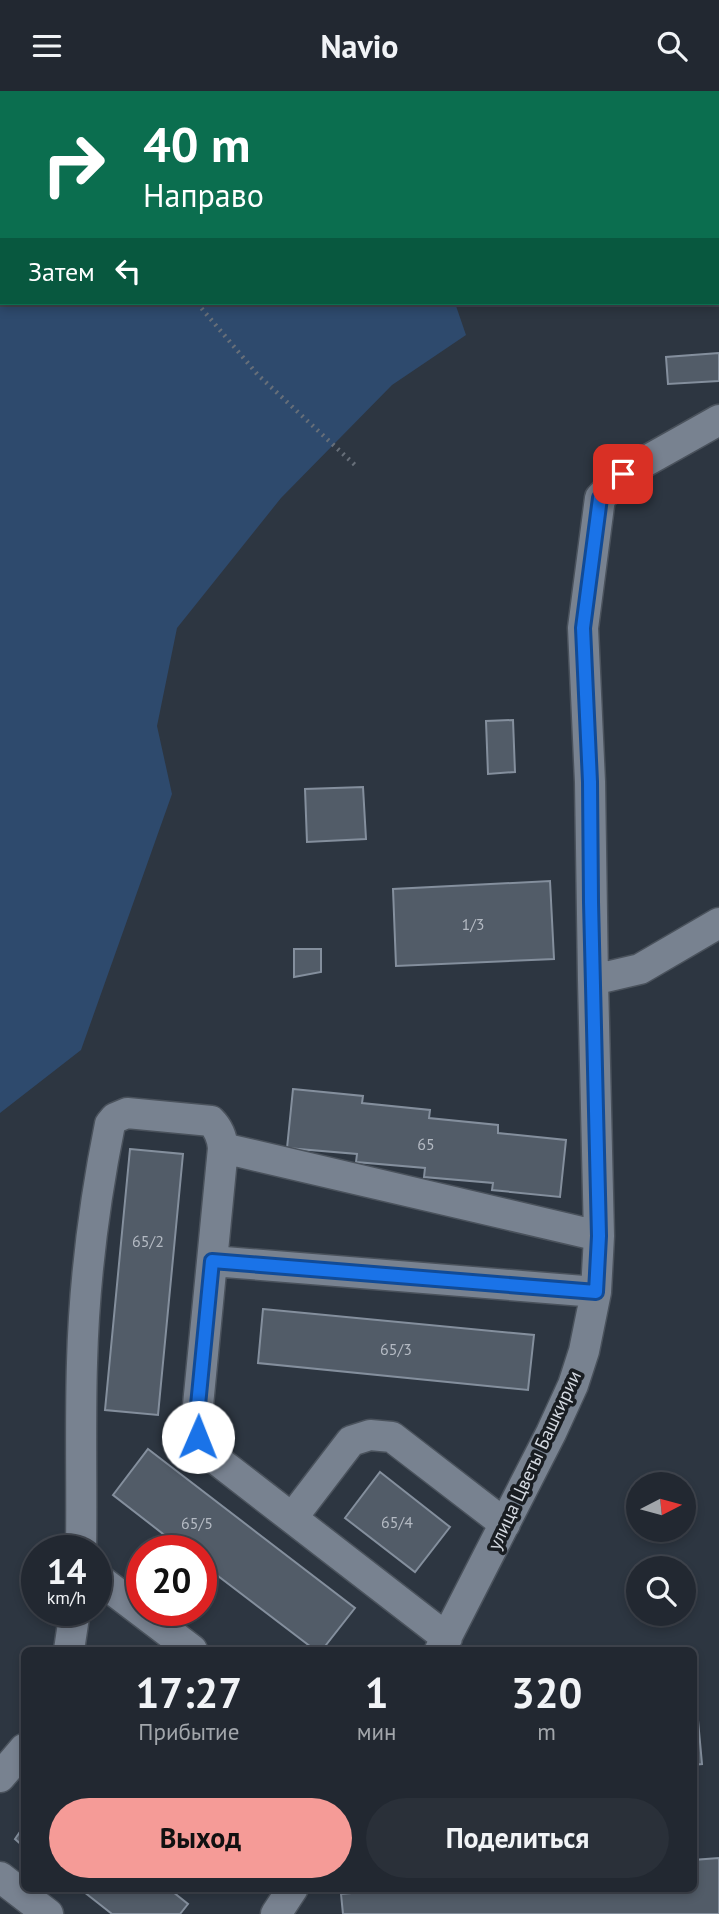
<!DOCTYPE html>
<html lang="ru">
<meta charset="utf-8">
<style>
:root{--surface:#222831;--page:#2a3039;--text:#f1f3f6;--muted:#a2a6ab;--line:#3f444d;--accent:#f59b97}
body{margin:0;font-family:"PT Sans",sans-serif;background:var(--page);color:var(--text);height:100vh;display:flex;flex-direction:column;font-size:26px;white-space:nowrap}
*{box-sizing:border-box;margin:0}
p{font-size:23px;color:var(--muted)}
.icon{flex:none;width:38px;height:38px;fill:none;stroke:currentColor;stroke-width:2;stroke-linecap:round;stroke-linejoin:round}
.map{position:relative;flex:1;overflow:hidden}
.sheet{position:absolute;left:21px;top:1556px;width:676px;height:245px;display:flex;flex-direction:column;background:var(--surface);border-radius:10px;box-shadow:0 4px 10px #0003,0 0 0 2px var(--line)}
.sheet>*{flex:none}
.hud{position:absolute;left:0px;top:0px;width:719px;height:214px;box-shadow:0 4px 10px #0003,0 0 0 2px var(--line);background:#0b6e4f;color:#fff;overflow:hidden}
.needle{width:46px;rotate:84deg}
.buttons{position:absolute;left:626px;top:1381px;display:grid;gap:14px}
.buttons a{display:grid;place-items:center;width:70px;height:70px;border-radius:50%;background:var(--surface);box-shadow:0 4px 10px #0003,0 0 0 2px var(--line);font-size:35px}
.speed{position:absolute;left:21px;top:1444px;display:flex;gap:14px;font-size:35px;font-weight:700;text-align:center}
.speed>*{display:grid;place-content:center;width:91px;height:91px;border-radius:50%;background:var(--surface);box-shadow:0 4px 10px #0003,0 0 0 2px var(--line);line-height:1}
.speed small{font-size:18px;font-weight:400}
.speed .limit{border:10px solid #d22;background:#fff;color:#111}
.pin{position:absolute;display:grid;place-items:center;width:60px;height:60px;color:#fff;margin:-30px;border-radius:14px;box-shadow:0 4px 10px #0006}
.me{position:absolute;width:77px;margin:-38px;rotate:1deg;stroke-linejoin:round;filter:drop-shadow(0 0 5px #0008)}
.turn{display:flex;align-items:center;gap:24px;height:147px;padding:0 28px;font-size:32px}
.turn .icon{width:91px;height:91px;stroke-width:2.5}
.turn b{display:block;font-size:49px;line-height:60px}
.then{display:flex;align-items:center;height:66px;padding:0 28px;background:#0003;gap:14px;font-size:26px}
.eta{display:flex;justify-content:space-evenly;align-items:center;height:119px;text-align:center}
.eta b{font-size:42px;font-weight:800;line-height:49px}
.cta{display:flex;gap:14px;margin-top:auto;padding:14px 28px}
.cta a{flex:1;height:80px;border-radius:42px;background:var(--accent);color:#111;font-size:28px;font-weight:800;line-height:80px;text-align:center}
.cta a+a{background:var(--page);color:var(--text)}
header{display:flex;justify-content:space-between;align-items:center;height:91px;padding:0 28px;background:var(--surface);font-size:32px;font-weight:800}
.map>svg:first-child{display:block}
.green{fill:#2e4a6d}
.building{fill:#525c68;stroke:#848f9d;stroke-width:2}
.lines{fill:none;stroke-linecap:round;stroke-linejoin:round}
.minor-casing{stroke:#4a525c;stroke-width:33}
.path{stroke:#676f79;stroke-width:4.5;stroke-dasharray:2 5;stroke-linecap:butt}
.minor{stroke:#788290;stroke-width:30}
.route-casing{stroke:#114b97;stroke-width:18}
.route{stroke:#1a73e8;stroke-width:12}
.labels{text-anchor:middle;stroke-width:7;stroke-linejoin:round;paint-order:stroke}
.number-label{font-size:16px;fill:#b4bac3}
.street-label{font-size:19px;fill:#d4d9e1;stroke:#191d22}
</style>
<header><svg class="icon" aria-label="menu" viewBox="0 0 24 24"><path d="M4 6h16M4 12h16M4 18h16"/></svg>Navio<svg class="icon" aria-label="search" viewBox="0 0 24 24"><circle cx="10" cy="10" r="6"/><path d="M15 15l6 6"/></svg></header>
<div class="map">
<svg width="719" height="1823" viewBox="0 0 719 1823">
<rect width="100%" height="100%" fill="#2d3641"/>
<!-- green -->
<path class="green" d="M0,0H247V2H2V212H455L466,244L392,294L281,407L177,537L157,635L172,703L81,959L0,1022Z
M399,0H719V54L718,55V2H400Z"/>
<!-- building -->
<path class="building" d="M719,262V290L668,293L666,266Z
M513,629L515,681L488,683L486,630Z
M363,696L366,748L307,751L305,698Z
M550,790L554,868L396,875L393,798Z
M294,858H321V881L294,886Z
M293,998L363,1005L362,1012L430,1019L429,1027L498,1034V1042L566,1049L560,1106L492,1099L493,1092L424,1086L425,1077L356,1071L357,1063L287,1057Z
M130,1058L183,1063L158,1324L105,1319Z
M263,1218L534,1244L528,1299L258,1272Z
M148,1358L355,1517L322,1559H315L201,1472V1460H185L113,1404Z
M380,1381L450,1436L415,1481L345,1427Z
M693,1596H695L702,1673L693,1674Z
M24,1735V1756L15,1748Z
M719,1767V1823H343L341,1803L405,1797H693V1769Z
M79,1797H168L188,1813L180,1823H112Z"/>
<g class="lines">
<defs>
<path id="minor" d="M593,889L590,691L583,537L600,407L623,383L719,329
M223,1057L599,1145
M212,1170L596,1201
M292,1427L351,1350L370,1344L392,1346L505,1433
M81,1460C82,1397 80,1335 82,1272C84,1193 94,1112 110,1033L115,1027L127,1022L211,1030C219,1038 222,1046 223,1057L196,1335C198,1348 202,1357 213,1366L447,1547
M96,1486L192,1559
M69,1559L75,1519
M440,1559L551,1342L573,1294L584,1260L596,1201L599,1145L593,889L640,878L719,832
M0,1686L24,1658
M0,1786L48,1823
M276,1823L293,1797"/>
</defs>
<!-- minor casing -->
<use href="#minor" class="minor-casing"/>
<!-- path -->
<path class="path" d="M52,0L53,2
M197,212L258,284L355,374"/>
<!-- minor -->
<use href="#minor" class="minor"/>
</g>
<g class="lines">
<defs>
<path id="route" d="M198,1346L196,1335L212,1170L596,1201L599,1145L591,811L590,691L583,537L600,407L623,383"/>
</defs>
<!-- route casing -->
<use href="#route" class="route-casing"/>
<!-- route -->
<use href="#route" class="route"/>
</g>
<g class="labels">
<!-- number labels -->
<g class="number-label">
<text x="473" y="839">1/3</text>
<text x="426" y="1059">65</text>
<text x="148" y="1156">65/2</text>
<text x="396" y="1264">65/3</text>
<text x="397" y="1437">65/4</text>
<text x="197" y="1438">65/5</text>
</g>
<!-- street labels -->
<g class="street-label">
<text transform="translate(534 1369) rotate(-65)" y="7">улица Цветы Башкирии</text>
</g>
</g>
</svg>
<div class="buttons">
<a><svg class="needle" viewBox="-14 -14 28 28"><path d="M0-13l5 13h-10z" fill="#e53935"/><path d="M0 13l5-13h-10z" fill="#a2a6ab"/></svg></a>
<a><svg class="icon" aria-label="search" viewBox="0 0 24 24"><circle cx="10" cy="10" r="6"/><path d="M15 15l6 6"/></svg></a>
</div>
<div class="speed"><div>14<small>km/h</small></div><div class="limit">20</div></div>
<div class="pin" style="left:623px;top:383px;background:#d93025"><svg class="icon" aria-label="arrive" viewBox="0 0 24 24"><path d="M6 21V4h12l-3 4 3 4H6"/></svg></div>
<svg class="me" style="left:198px;top:1346px" viewBox="-20 -20 40 40"><circle r="19" fill="#fff"/><path d="M0-13L10 11 0 6-10 11z" fill="#1a73e8"/></svg>
<div class="hud">
<div class="turn"><svg class="icon" aria-label="right" viewBox="0 0 24 24"><path d="M7 20v-9h11M14 6l5 5-5 5"/></svg><div><b>40 m</b>Направо</div></div>
<div class="then">Затем<svg class="icon" aria-label="left" viewBox="0 0 24 24"><path d="M17 20v-9H6M10 6l-5 5 5 5"/></svg></div>
</div>
<section class="sheet">
<div class="eta">
<div><b>17:27</b><p>Прибытие</p></div>
<div><b>1</b><p>мин</p></div>
<div><b>320</b><p>m</p></div>
</div>
<div class="cta"><a>Выход</a><a>Поделиться</a></div>
</section>
</div>
